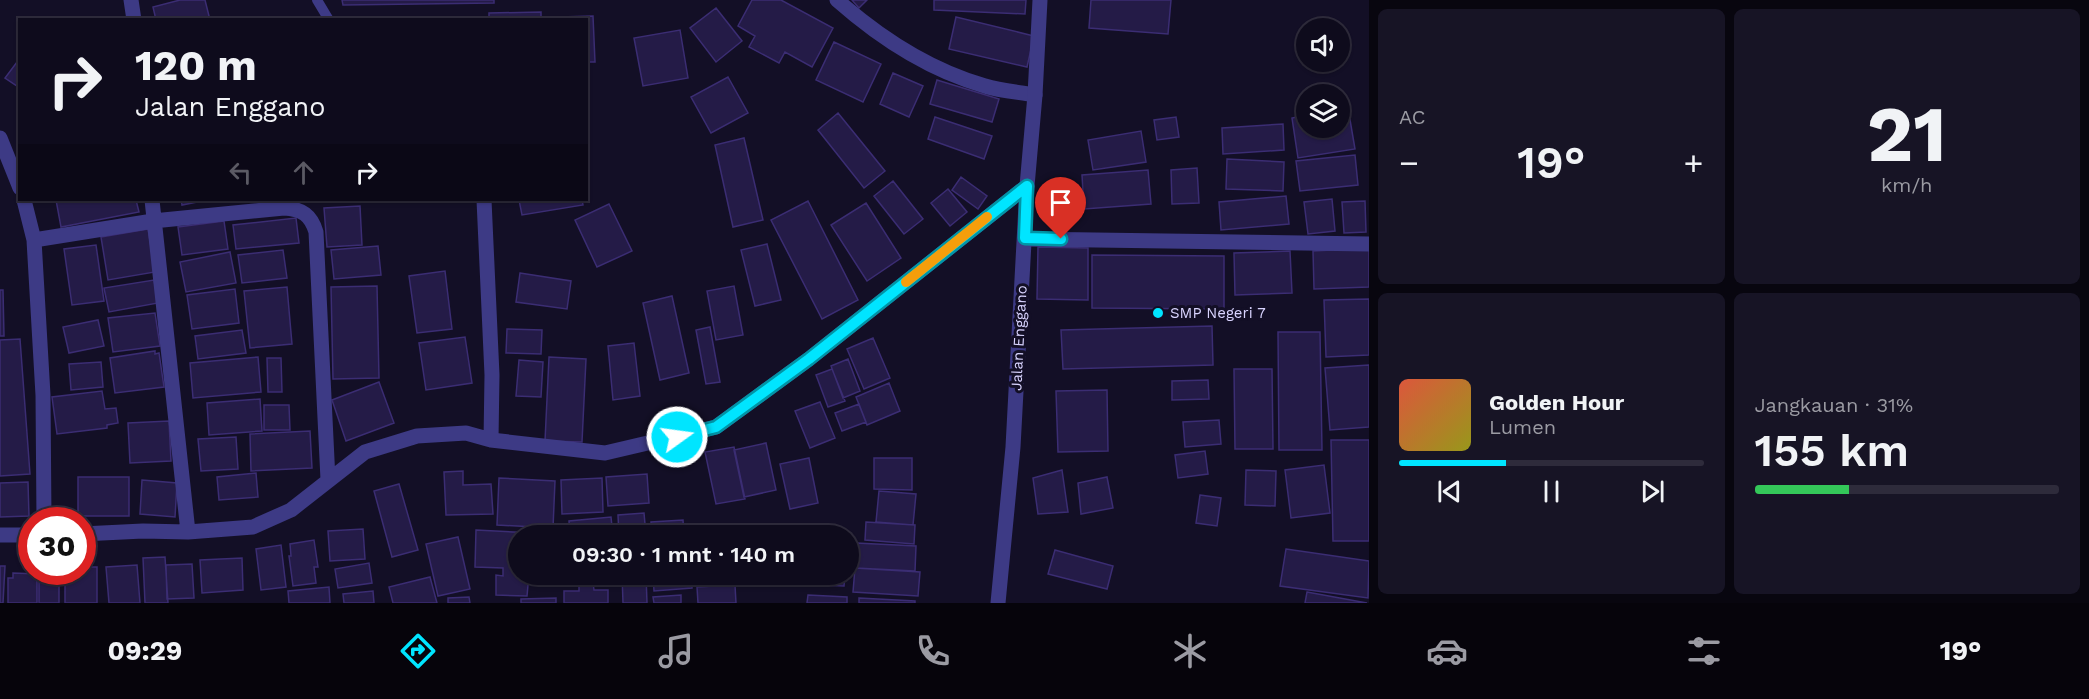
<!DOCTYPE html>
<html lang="id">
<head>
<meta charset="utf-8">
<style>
	:root { --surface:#0e0b1c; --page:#171425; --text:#f1f3f6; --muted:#9b9ba3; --line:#2e2b3b; --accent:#00e5ff }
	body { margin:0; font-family:"Work Sans",sans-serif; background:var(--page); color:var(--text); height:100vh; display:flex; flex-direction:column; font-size:22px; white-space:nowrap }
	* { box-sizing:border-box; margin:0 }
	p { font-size:20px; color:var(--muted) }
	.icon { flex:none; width:33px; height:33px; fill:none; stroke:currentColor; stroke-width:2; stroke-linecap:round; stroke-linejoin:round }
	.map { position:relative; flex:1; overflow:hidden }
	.details { display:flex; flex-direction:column; gap:9px; padding:9px; background:#08060f; width:720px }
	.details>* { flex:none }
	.banner { position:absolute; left:18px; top:18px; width:570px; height:183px; border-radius:0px; box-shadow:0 2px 4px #0004,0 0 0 2px var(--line); background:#0e0b1c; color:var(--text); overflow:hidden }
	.controls { position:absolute; left:1296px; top:18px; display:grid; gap:12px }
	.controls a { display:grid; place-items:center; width:54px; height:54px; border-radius:50%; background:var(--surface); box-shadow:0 2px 4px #0004,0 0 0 2px var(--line); font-size:30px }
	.speed { position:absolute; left:18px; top:507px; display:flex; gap:12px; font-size:30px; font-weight:700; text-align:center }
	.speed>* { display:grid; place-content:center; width:78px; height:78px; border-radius:50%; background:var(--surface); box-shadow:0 2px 4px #0004,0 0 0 2px var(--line); line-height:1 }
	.speed .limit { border:9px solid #d22; background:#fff; color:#111 }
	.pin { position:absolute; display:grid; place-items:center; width:51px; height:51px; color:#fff; margin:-62px -26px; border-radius:50% 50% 50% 0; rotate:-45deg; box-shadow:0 0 6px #0007 }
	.pin .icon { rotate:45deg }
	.me { position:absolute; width:66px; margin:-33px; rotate:76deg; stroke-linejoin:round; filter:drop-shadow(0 0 4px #0008) }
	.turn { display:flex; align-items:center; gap:21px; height:126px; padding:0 18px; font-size:27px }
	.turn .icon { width:78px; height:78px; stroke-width:2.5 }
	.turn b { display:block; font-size:42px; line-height:51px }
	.lanes { display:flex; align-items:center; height:57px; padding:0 18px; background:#0003; justify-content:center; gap:30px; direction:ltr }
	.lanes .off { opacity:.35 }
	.big { font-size:45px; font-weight:600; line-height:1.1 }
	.details .card { flex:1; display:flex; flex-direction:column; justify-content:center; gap:9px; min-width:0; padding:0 21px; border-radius:9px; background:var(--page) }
	.details .dial { align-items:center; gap:0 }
	.dial b { font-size:78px; line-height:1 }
	.song { display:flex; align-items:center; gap:18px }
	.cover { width:72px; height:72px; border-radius:9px; background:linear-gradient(135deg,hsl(10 70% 55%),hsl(60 70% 35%)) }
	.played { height:6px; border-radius:3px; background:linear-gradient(90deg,var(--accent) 35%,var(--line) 35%) }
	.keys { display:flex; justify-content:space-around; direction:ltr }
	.heat { display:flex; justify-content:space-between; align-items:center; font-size:33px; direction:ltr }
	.charge { height:9px; border-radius:4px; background:linear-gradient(90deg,#34c759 31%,var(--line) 0) }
	.details .tiles { flex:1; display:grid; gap:9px; grid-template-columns:repeat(2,1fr) }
	.trip { position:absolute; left:508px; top:525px; width:351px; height:60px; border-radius:30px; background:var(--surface); box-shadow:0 2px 4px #0004,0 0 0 2px var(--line); font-weight:600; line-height:60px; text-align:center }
	.dock { display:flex; height:96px; justify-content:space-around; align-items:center; background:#06040b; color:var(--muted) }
	.dock .icon { width:42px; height:42px }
	.dock .active { color:var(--accent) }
	.dock b { font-size:27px; color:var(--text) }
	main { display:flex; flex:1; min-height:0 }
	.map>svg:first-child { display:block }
	.building { fill:#241b47; stroke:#3b2d73; stroke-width:1.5 }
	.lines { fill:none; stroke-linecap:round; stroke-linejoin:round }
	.service { stroke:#3d3a85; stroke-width:10 }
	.minor { stroke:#3d3a85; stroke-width:15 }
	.tertiary { stroke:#3d3a85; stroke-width:15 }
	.route-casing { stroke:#0095a6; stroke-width:15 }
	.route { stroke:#00e5ff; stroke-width:10 }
	.slow { stroke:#f59e0b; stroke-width:10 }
	.poi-dot { fill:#00e5ff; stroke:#130f26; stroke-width:2 }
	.labels { text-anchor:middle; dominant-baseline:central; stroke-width:6; stroke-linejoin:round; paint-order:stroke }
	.poi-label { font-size:15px; fill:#d9d4ff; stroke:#130f26; text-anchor:start }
	.street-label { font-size:15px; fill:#d9d4ff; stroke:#130f26 }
</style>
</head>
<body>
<main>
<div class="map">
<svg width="1369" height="603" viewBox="0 0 1369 603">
	<rect width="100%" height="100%" fill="#130f26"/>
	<path class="building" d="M180,0h25l5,20h-54l-3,-13z
		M342,0h152v3l-151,2z
		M752,0h29l52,28 -21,39 -27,-15 -6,11 -30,-16 6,-11 -17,-10z
		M852,0h15l-8,8z
		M934,0h92l-1,14 -91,-4z
		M1091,0h80l-3,34 -79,-6z
		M716,8l26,33 -26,21 -26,-34z
		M541,12v8h-52v-7z
		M593,16l2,46h-9v-42h-26v-3z
		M956,17l78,19 -7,31 -78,-18z
		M680,30l8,48 -45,8 -9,-48z
		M834,42l47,22 -18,38 -47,-22z
		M20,58v30l-15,-10z
		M893,73l30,13 -14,31 -29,-13z
		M728,77l20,36 -37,20 -20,-36z
		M937,80l62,19 -7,23 -62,-18z
		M1348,108l7,41 -57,9 -6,-40 14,-3v13h34v-18z
		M838,113l47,58 -21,17 -46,-58z
		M935,117l57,19 -8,23 -56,-20z
		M1176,117l3,20 -22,3 -3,-20z
		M1283,124l1,26 -61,4 -1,-26z
		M1141,131l5,31 -53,8 -5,-30z
		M744,138l19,82 -30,7 -18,-82z
		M1355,155l3,30 -58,6 -4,-30z
		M1227,159l57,3 -1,29 -57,-2z
		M1197,168l2,35 -27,1 -1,-34z
		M1148,170l3,34 -67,5 -2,-34z
		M961,177l26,19 -9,13 -26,-19z
		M893,181l30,38 -19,15 -30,-38z
		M948,189l19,23 -17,14 -19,-23z
		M1286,196l3,28 -68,6 -2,-28z
		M1332,199l3,32 -27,3 -4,-32z
		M56,200h80l3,12 -78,15z
		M181,200h26l-25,5z
		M519,200h63l1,5 -61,10z
		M808,201l50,99 -36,19 -51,-99z
		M1365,201l1,31 -22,1 -2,-31z
		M866,203l35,55 -34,23 -36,-56z
		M609,204l23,47 -35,16 -22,-47z
		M360,206l2,39 -35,2 -3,-39z
		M296,218l3,25 -63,6 -3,-24z
		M224,221l4,28 -46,6 -4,-28z
		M148,229l7,43 -47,8 -7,-43z
		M767,244l14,56 -26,6 -14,-56z
		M96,245l8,56 -32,4 -8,-56z
		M378,246l3,29 -47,4 -3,-29z
		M1038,247l50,1v52l-51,-1z
		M1369,248v39l-55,2 -1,-38z
		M283,250l4,28 -45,5 -4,-28z
		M1290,251l2,42 -57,2 -1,-42z
		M230,252l6,31 -50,9 -6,-30z
		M1092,255l132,1v53l-132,-1z
		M445,271l7,58 -35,4 -8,-57z
		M520,273l51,8 -4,28 -51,-7z
		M154,280l4,23 -49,9 -5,-24z
		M377,286l2,92 -46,1 -2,-92z
		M734,286l9,49 -27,5 -9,-49z
		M287,287l5,57 -42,4 -6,-57z
		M235,289l4,34 -47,6 -5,-34z
		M0,290h3l1,46h-4z
		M672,296l17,77 -29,7 -17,-77z
		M1369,299v56l-43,2 -2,-57z
		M155,313l5,33 -47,6 -5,-34z
		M98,320l6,26 -35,7 -6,-26z
		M1212,326l1,39 -150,4 -2,-39z
		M710,327l10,55 -14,2 -10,-54z
		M507,329l35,1 -1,24 -35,-1z
		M242,330l4,23 -48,6 -3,-23z
		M1278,332h42l2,118h-43z
		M465,337l7,46 -46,7 -7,-47z
		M873,338l17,40 -26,11 -17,-40z
		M20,339l10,135 -30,2v-136z
		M634,343l6,53 -27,4 -5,-54z
		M155,351v3l4,-1 5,34 -49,6 -5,-35z
		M258,357l3,35 -68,6 -3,-35z
		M549,357l37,2 -4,83 -37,-1z
		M267,358h14l1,34h-14z
		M848,359l12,32 -17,7 -12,-32z
		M519,360l24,2 -2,35 -25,-1z
		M101,362l2,25 -32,3 -2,-26z
		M1369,365v62l-39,3 -5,-62z
		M832,369l13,32 -17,6 -12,-32z
		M1234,369h38l1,80h-38z
		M1208,380l1,19 -37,1v-19z
		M379,382l15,41 -48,18 -14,-41z
		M889,383l11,28 -33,14 -11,-28z
		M1107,390l1,61 -50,1 -2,-61z
		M102,391l3,18 11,-1 2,15 -11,2v3l-50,6 -5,-37z
		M260,399l2,32 -53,4 -2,-32z
		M820,402l15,36 -25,10 -15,-37z
		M859,404l7,18 -24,9 -7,-18z
		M264,405h25l1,25h-26z
		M1219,420l2,24 -36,3 -2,-25z
		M169,421l2,40 -41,2 -2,-40z
		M310,431l2,37 -61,3 -1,-37z
		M236,437l2,32 -37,2 -3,-32z
		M1331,440h38v101h-36z
		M766,443l10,47 -32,7 -10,-47z
		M734,447l11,52 -29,5 -11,-52z
		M1205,451l3,23 -30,4 -3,-23z
		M809,458l9,45 -28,6 -10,-45z
		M874,458h38v32l-38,-1z
		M1324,465l6,48 -39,5 -6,-48z
		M1062,470l6,42 -30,2 -5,-36z
		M1246,470l30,1 -1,35 -30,-1z
		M463,471v14l28,-1 2,30 -47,1 -2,-43z
		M256,473l2,24 -39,3 -2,-23z
		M647,474l2,29 -41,3 -2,-29z
		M78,477h51v39h-51z
		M1107,477l6,31 -32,6 -3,-31z
		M499,478l56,3 -2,47 -56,-3z
		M602,478l1,34 -41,2 -1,-34z
		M142,480l35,3 -2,34 -35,-3z
		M28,482l1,34 -29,1v-34z
		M399,484l19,66 -26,7 -18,-66z
		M879,491l37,3 -3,31 -37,-3z
		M1200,495l21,3 -4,28 -21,-3z
		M644,513l2,22 -27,1 -1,-21z
		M611,517l2,19h-43l-1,-15z
		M683,520l1,16h-32l-1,-14z
		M866,522l49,3 -1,19 -49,-4z
		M363,529l2,30 -35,2 -2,-30z
		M476,530l59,3v3h-16v38h10l-2,22 -31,-1v-20l7,1v-8l-28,-1z
		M739,531l1,5h-42v-2z
		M458,537l12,52 -32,7 -12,-52z
		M314,540l4,27h-4l2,16 -23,3 -4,-30h2l-1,-12z
		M856,543l60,3 -1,25 -60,-3z
		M281,545l5,42 -25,3 -5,-41z
		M1286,549l83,12 -1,37 -88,-12z
		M1055,550l58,16 -6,23 -59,-15z
		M165,557l3,46h-23l-2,-45z
		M242,558l1,32 -41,3 -2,-33z
		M369,563l3,20 -34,5 -3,-19z
		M192,564l2,34 -27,1 -1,-34z
		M137,565l3,38h-31l-3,-36z
		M0,566h5l-2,37h-3z
		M82,567h15v36h-32v-31h17z
		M855,568l65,4 -2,24 -65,-4z
		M39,572h20v31h-20z
		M13,573l24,1v29h-29v-25h5z
		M622,574h24l1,29h-24z
		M653,574h39v14l-38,3z
		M700,574h42v2l-41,3z
		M819,574h26l-1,12 -25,-1z
		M430,577l7,26h-44l-4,-16z
		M579,583h14l1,7h14v13h-44v-12h15z
		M735,585l1,18h-38l-1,-16z
		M329,587l1,16h-41l-1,-12z
		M373,591l1,12h-30l-1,-9z
		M1307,592l60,11h-62z
		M681,595v8h-27l-1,-6z
		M808,595l39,2v6h-40z
		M469,597l1,6h-22v-5z
		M556,598v5h-35v-4z
		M859,598l56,3v2h-56z"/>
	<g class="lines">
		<path class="service" d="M317,0l12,20"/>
		<path class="minor" d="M131,0l3,20
			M837,0c43,38 92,70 148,86 16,5 34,6 50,9
			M0,138l20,50
			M24,200l10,40 9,155 1,125
			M152,200l36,332
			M484,200l8,175 -1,65
			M1025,239l344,5
			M34,240l119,-19 131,-13c18,1 27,7 32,24l12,248
			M82,534l61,-3 45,1 65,-5 38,-17 74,-58 52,-16 49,-3 25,7 114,13 111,-26 93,-68 218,-173
			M0,535h32"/>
		<path class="tertiary" d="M998,603l15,-156 14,-261 8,-91 5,-95"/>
	</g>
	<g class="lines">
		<defs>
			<path id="route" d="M677,437l39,-10 93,-68 218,-173 -2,52 36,1"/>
		</defs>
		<use href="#route" class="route-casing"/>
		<use href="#route" class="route"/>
		<path class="slow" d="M906,282l81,-65"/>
	</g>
	<circle class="poi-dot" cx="1158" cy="313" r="6"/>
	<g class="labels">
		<g class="poi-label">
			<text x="1170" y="313">SMP Negeri 7</text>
		</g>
		<g class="street-label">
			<text transform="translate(1019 338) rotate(-87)">Jalan Enggano</text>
		</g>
	</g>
</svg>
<div class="controls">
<a><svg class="icon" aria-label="sound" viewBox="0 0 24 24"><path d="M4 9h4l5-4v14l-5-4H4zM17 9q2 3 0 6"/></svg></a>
<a><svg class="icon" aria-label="layers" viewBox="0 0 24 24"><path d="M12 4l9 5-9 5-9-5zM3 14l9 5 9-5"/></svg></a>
</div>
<div class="speed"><div class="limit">30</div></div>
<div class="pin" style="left:1061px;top:239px;background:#d93025"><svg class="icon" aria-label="arrive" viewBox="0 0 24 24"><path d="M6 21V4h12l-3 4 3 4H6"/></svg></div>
<svg class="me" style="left:677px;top:437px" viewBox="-20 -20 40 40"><circle r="17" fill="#00e5ff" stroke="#fff" stroke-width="3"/><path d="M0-11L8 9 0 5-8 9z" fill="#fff"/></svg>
<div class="trip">09:30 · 1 mnt · 140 m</div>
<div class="banner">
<div class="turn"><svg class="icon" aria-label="right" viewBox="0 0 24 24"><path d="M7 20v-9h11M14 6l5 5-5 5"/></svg><div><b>120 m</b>Jalan Enggano</div></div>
<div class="lanes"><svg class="icon off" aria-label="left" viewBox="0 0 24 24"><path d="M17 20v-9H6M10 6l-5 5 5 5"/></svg><svg class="icon off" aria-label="ahead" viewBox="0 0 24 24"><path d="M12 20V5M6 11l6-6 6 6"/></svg><svg class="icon" aria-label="right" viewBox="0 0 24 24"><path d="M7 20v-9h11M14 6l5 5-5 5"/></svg></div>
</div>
</div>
<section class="details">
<div class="tiles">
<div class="card"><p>AC</p>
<div class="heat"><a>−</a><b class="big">19°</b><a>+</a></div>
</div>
<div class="card dial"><b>21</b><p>km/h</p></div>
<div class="card">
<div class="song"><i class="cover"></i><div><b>Golden Hour</b><p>Lumen</p></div></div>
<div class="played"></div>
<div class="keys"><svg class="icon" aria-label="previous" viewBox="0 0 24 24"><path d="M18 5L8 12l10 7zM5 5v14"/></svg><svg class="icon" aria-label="pause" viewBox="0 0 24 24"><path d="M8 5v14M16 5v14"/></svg><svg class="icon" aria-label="next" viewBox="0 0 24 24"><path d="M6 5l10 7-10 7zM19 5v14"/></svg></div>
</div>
<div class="card"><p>Jangkauan · 31%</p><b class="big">155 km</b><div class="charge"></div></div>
</div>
</section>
</main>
<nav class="dock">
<b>09:29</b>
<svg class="icon active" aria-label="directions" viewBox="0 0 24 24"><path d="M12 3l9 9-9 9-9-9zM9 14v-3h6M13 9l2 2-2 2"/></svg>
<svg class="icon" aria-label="music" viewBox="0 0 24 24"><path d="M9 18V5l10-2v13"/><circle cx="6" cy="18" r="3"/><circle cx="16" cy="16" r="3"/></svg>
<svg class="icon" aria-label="phone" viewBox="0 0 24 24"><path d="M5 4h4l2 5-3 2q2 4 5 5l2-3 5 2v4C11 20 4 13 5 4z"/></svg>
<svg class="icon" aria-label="climate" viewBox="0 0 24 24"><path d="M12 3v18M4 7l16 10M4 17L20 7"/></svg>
<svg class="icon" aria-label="car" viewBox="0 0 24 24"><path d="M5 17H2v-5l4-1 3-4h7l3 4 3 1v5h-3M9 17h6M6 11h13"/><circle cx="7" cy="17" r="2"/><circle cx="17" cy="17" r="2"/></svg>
<svg class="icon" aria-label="filters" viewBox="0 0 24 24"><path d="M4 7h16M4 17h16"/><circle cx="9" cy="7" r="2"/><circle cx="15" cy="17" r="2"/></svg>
<b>19°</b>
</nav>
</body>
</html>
